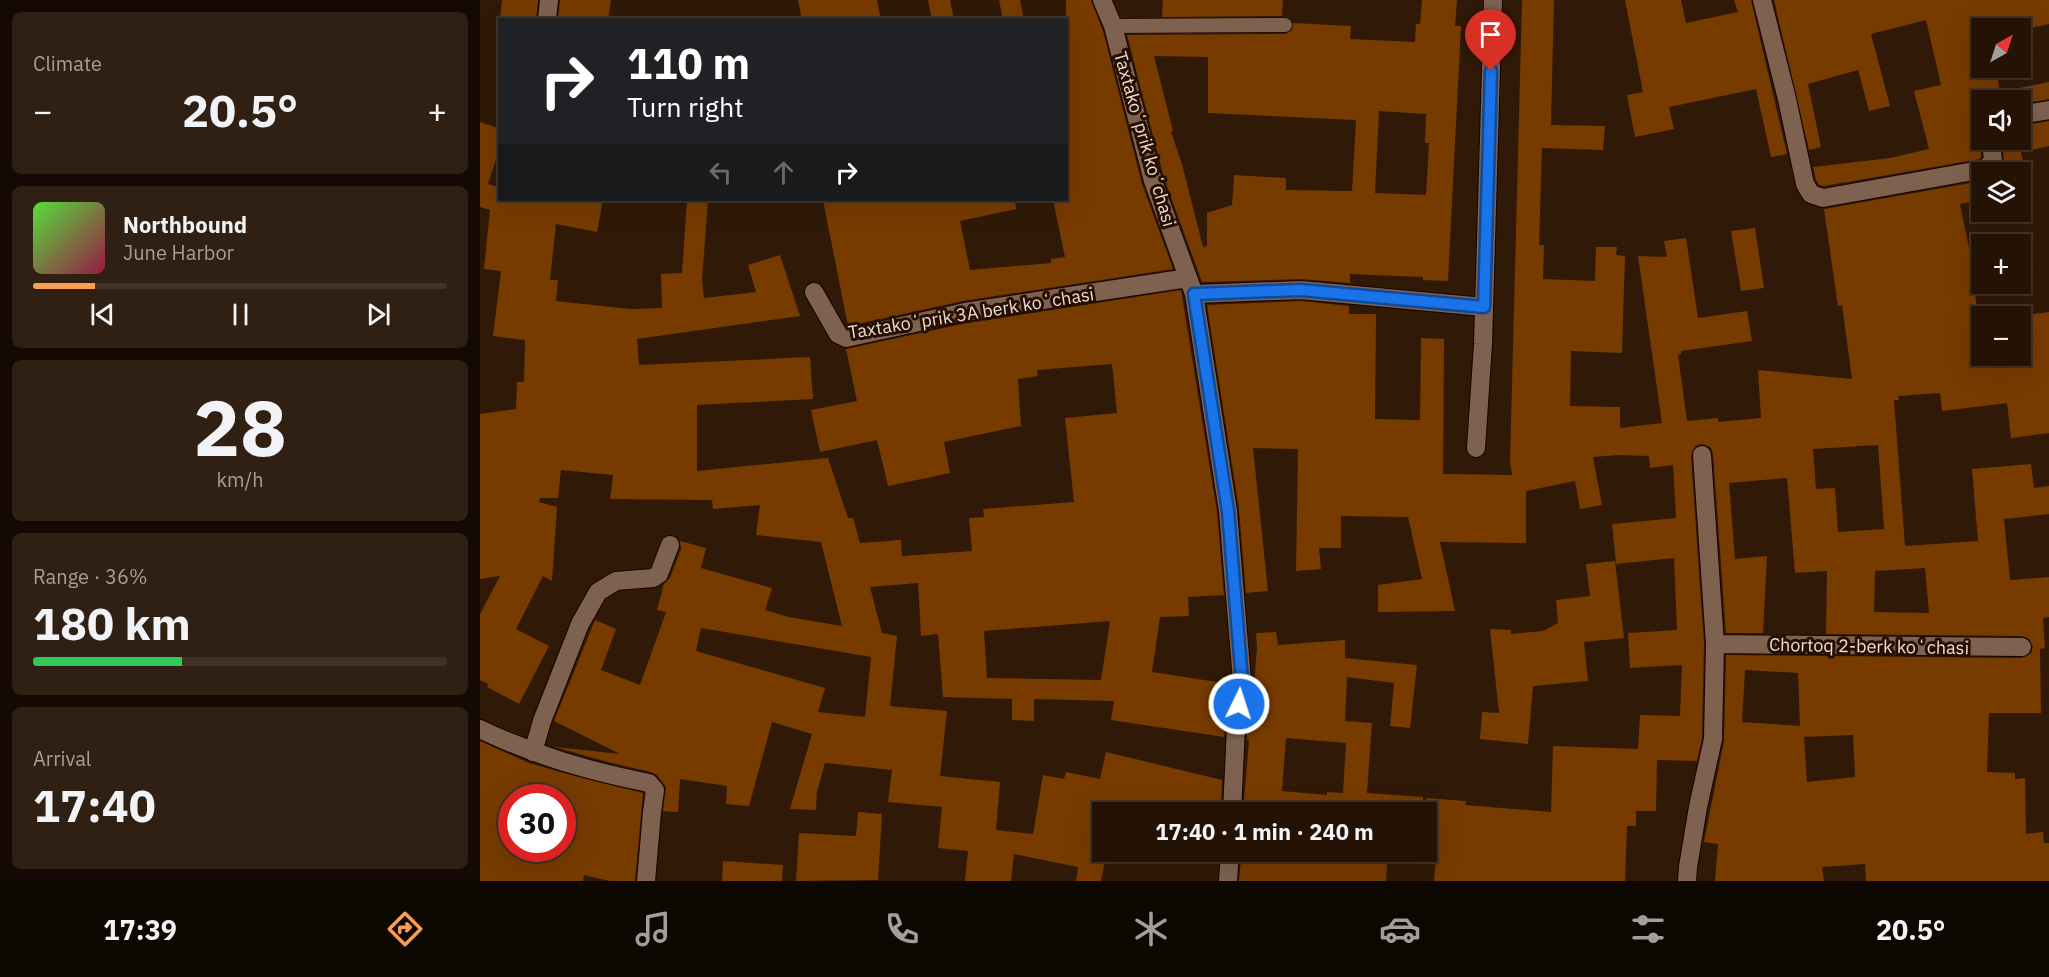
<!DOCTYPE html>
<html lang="en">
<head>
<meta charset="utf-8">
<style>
	:root { --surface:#241305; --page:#302013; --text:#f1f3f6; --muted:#a39e9a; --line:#413227; --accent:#fc9d54 }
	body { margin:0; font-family:"IBM Plex Sans",sans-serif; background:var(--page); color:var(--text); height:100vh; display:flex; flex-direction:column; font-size:22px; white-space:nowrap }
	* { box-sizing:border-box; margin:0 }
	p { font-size:20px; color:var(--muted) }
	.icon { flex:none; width:33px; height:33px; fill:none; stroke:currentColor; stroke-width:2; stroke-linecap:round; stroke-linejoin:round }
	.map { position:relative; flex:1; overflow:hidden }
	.panel { display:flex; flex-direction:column; gap:12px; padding:12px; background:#140a03; width:480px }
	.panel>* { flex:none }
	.guide { position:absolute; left:18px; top:18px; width:570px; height:183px; border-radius:0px; box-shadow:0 6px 24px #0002,0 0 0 2px var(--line); background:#202124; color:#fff; overflow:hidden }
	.needle { width:39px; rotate:39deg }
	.fabs { position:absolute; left:1491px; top:18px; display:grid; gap:12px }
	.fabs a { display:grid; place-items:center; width:60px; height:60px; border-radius:0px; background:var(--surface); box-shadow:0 6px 24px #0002,0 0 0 2px var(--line); font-size:30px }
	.speed { position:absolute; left:18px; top:784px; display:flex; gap:12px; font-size:30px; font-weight:700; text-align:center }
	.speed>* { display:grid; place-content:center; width:78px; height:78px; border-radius:50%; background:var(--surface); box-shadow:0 6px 24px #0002,0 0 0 2px var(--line); line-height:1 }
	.speed .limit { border:9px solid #d22; background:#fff; color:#111 }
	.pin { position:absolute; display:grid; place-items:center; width:51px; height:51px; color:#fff; margin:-62px -26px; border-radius:50% 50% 50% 0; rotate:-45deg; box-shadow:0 0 6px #0007 }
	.pin .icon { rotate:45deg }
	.me { position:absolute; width:66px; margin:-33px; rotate:4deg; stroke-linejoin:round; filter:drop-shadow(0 0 4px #0008) }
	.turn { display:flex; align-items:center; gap:21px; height:126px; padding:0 30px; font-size:27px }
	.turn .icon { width:78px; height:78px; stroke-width:2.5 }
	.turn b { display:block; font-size:42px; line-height:51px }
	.lanes { display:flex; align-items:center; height:57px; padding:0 30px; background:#0003; justify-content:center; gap:30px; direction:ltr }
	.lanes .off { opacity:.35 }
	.big { font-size:45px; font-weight:700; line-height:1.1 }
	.panel .card { flex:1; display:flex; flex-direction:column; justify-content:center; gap:9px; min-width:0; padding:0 21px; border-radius:9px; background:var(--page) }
	.panel .dial { align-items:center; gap:0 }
	.dial b { font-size:78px; line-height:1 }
	.song { display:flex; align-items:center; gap:18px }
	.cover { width:72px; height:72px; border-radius:9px; background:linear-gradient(135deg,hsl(110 70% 55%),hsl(340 70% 35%)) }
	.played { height:6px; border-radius:3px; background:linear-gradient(90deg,var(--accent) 15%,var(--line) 15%) }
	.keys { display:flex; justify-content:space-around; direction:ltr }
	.heat { display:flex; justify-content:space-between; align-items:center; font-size:33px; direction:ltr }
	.charge { height:9px; border-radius:4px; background:linear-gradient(90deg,#34c759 36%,var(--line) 0) }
	.trip { position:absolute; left:612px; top:802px; width:345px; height:60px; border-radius:0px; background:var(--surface); box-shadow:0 6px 24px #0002,0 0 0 2px var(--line); font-weight:700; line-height:60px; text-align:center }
	.dock { display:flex; height:96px; justify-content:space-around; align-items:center; background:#0e0802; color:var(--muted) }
	.dock .icon { width:42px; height:42px }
	.dock .selected { color:var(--accent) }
	.dock b { font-size:27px; color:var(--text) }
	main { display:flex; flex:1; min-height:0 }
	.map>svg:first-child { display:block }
	.building { fill:#773b00; fill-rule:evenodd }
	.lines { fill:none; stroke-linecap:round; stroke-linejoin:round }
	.lane-casing { stroke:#170400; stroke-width:15 }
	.street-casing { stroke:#170400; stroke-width:20 }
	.lane { stroke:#7e624f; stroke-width:14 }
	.street { stroke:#7e624f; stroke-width:18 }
	.route-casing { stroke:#114b97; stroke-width:15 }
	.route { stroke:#1a73e8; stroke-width:10 }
	.labels { text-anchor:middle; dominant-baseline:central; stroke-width:6; stroke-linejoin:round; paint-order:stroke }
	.street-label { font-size:18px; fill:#ecdcd1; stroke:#260f01 }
</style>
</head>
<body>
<main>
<section class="panel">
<div class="card"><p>Climate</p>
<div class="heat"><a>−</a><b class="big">20.5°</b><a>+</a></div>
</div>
<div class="card">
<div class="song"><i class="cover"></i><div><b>Northbound</b><p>June Harbor</p></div></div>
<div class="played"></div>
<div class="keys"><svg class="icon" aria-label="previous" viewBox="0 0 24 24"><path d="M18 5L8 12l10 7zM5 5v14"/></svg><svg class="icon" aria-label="pause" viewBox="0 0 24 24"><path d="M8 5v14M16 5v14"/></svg><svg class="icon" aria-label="next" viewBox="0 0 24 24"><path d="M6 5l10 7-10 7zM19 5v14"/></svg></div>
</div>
<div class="card dial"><b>28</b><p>km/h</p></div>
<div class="card"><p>Range · 36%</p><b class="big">180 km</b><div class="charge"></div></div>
<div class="card"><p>Arrival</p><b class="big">17:40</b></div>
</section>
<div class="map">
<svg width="1569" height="881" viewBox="0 0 1569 881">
	<rect width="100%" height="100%" fill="#301907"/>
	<path class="building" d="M22,0h36l-2,20h-36z
		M80,0h51l-3,20h-50z
		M318,0h79l4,20h-79z
		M448,0h22l4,20h-22z
		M519,0h21l4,20h-21z
		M586,0h25l12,31 39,153 31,85 -210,32 -115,25 -25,-126h192l1,9 -56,12 10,49 81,-7v-4l14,-2 -12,-57h13z
		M683,0h120l-1,16 -120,1z
		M942,0h35l-2,26h6l-13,255 -25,-1v-3l-73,-3v9l-49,-4 -99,3 -38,-104 -37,-143 158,-1 7,-4 1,-7 58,3 -1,13 65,3 1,-18h4zM674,56l54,1v56l148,7 -4,71 -66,-1v-12l-52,-3 -2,30 -25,8v33l-4,1 -21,-83 -11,-32 2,-1zM899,111l47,3 -1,29h4l-3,52 -51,-2z
		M1042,0h32l-3,125 54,1 -2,24 -61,-2 -3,97h5l-1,34 52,2 1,-34h21l-1,8 9,1 -3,97 -51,-2 -1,55 50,1v21l42,-5 -24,-167 29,1 -3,-16 22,-3 12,80 49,-7 5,30 -71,10v3l-3,1 9,66 31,-3v4l43,-4 -3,-48 94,9 -10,-74 -4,1 -14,-97 158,-28v19l-22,4 12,59 10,96 38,-3v-40l29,-4v121l-38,5 -4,-35 -65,8 -2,-18 -42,3 1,4h-5l11,146 73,-5 -6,-72 59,-5 3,24 15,-2v28l-45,5 6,61 39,-3v40l-6,1 2,30 -5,1 1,64h-52l-2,59 28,1v6l10,-1 1,56 17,-2 1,11h5v38h-183l-1,-17 -43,3 2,14h-109l3,-37 -14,-2 20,-101 2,-86 296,3 9,-5 2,-6 -5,-9 -6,-2 -196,-2 1,-63 -32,2 -8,-95 -58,5 6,76 32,-3 -4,77h-37l-13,-179 -2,-6 -5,-3 -5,-1 -6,2 -4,10 13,188 -2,94 -5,23 -40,-1 -1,51h-20v15h-9l-2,55h-191l5,-57 -13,-1v-25l40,3 -1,4 86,7 2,-66 85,3 2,-34 40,1 2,-51 -52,3 -2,-35 49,-3 -3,-72 -58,6 -4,-40 64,-6 -3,-53 -23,3 -1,-12 -30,-1 -26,2 9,48 -22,4 -5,-28 -49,10v52l-86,-1 15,69 -77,1v-27l44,-6 -14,-62 -67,-1v32h-22l2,21 -25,2 2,-122 -45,-1 15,143 -22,2 -7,-84 -32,-204 94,-4 48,5v8h27l-1,105 45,1 1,-82 23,1 -1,135 69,1 -2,-13zM1398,445l6,84 -46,3 -3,-44 -19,1 -3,-40zM1445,568l4,45 -55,-1 1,-41zM1265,670l53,3 2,53 -58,-4zM1373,735l2,42 -48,5 -3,-45z
		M1145,0h56l5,23 52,-11 -4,-12h17l36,154 -16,3 -15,-68 -87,18 5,22 -39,8 -8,-42 16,-3z
		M1294,0h275v24l-24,5 -1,-7 -29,6h-13v40h13l7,32h-20l-2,41 1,16 -1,2 -156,27 -5,-1 -3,-5 -3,-13 77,-9 39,-9 -15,-58 27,-6 -15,-65 -55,14 19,72 -21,5 -11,-41 -50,14 13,63 -12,3z
		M1569,82v17l-29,5v-16z
		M1569,121v25l-28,6 4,20h-28l7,-8 -2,-24h17l1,8v-22z
		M0,122l20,7v18l-12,37 12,4v12h103l-6,32 -41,-8 -6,56h8l-2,21 74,8 32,-1 -1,-34 21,-1 5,-73h21l-6,80 2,18 52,-6 -8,-27 32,-10 20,61 -163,23 2,26 171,-8 3,42 -116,6v66l131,-13 20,60h5l7,25 41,-3 1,16 70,-5 -3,-33 15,-1 -1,-8 91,-7 -9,-84 52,-5 -5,-49 -75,6 1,6 -20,3 3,47 -77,16 6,31 -62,13 -11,-46 -57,12 -9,-42 46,-9 -11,-52 121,-26 214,-33 36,222 7,83 -36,2 1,19 -29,1 -8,55 78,12 -6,53 -113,-17 3,-19 -80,-2v22l-22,-1v-21l-69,-2 -5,-63 -17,2 -3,-53 -48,4 12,46 15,3 -7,70 57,5 -7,65 60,6 -4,48 37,4 10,-59 21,4 2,-7 34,7 6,-27 116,28 -1,33h-119v39h5l-6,29h-25l2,-14 -64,-13 -3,27h-46l3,-30 -30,-3 4,-41 -54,-5 4,-32 -67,-7 -8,29 -1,18 -26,-1 22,-75 -40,-12 -23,84 -23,-2 1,-18 -47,-7 -2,33 -15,-1 3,-24 -9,-12 -6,-3 -43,-10 -53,-15 65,7 -66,-33 41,-101 21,9 -15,41 39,15 26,-73 -9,-2 7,-26 6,-6 11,-29 -1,-8 26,7 -5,20 71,20 -7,22 24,7 53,9 -21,-84 -65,-7 4,-30 -47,4 -1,-9 -102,-1 3,-24 -52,-5 -3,28h-18l-1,4 18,5 -5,74 -9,-5 -27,53 33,17 -30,58 -32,-17 1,-3 -8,-4v-66l20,-38 -20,3v-165l36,-5 1,-27h7l1,-42 -32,-4 8,-65 -17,-2 6,-59 -10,-3zM630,621l-9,59 -114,-2 -3,-47zM221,628l170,29 -6,60 -47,-5 7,-24 -129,-37z
		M1275,228l9,60 -23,3 -10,-60z
		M1135,561l9,77 -40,4 4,39 -55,5 -5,58 -48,-5 2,-27 17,1 -9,-84 21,1v4l32,-3 15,-8 -2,-23 34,-4 -4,-32z
		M796,632l2,13 67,-5v18l72,7 -7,63 -20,-2 4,-43 -47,-6 -2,44 27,2 -5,70 56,4v16h-126l-53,-4 -1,4 6,-72 -2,-1v-13l7,-39 3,-41 -1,-14zM806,738l60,5 -3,50 -16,-1v3l-45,-4z
		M0,741l49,22 31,9 83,21 -8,88h-25l-26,-6 -1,6h-103zM32,798h50v51h-50z
		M378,812l24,2 -4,66 -82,1 3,-48 57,3z
		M797,852h111l-2,29h-147l2,-22 35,3z
		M243,861l60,4 -1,16h-60z"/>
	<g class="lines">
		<defs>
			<path id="lane" d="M633,26l172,-1"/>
			<path id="street" d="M622,0l11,26 40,155 41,113 34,217 14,170 -6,45 -4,87
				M1282,0l25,99 18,85 6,10 12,4 162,-29 8,-8 -2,-21
				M67,20l2,-20
				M1540,115l29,-5
				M334,292l24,42 8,4 119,-26 223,-34
				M714,294l107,-4 183,17
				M996,448l7,-104 10,-344
				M1235,644l307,3
				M0,729c56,27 109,42 169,54l6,7 -3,22 -6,69
				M53,752l9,-31 38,-97 18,-32 18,-11 37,-3 6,-4 11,-29
				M748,881l2,-29
				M1207,881l1,-14 10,-60 15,-68 2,-95 -13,-189"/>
		</defs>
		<use href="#lane" class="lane-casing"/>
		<use href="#street" class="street-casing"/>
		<use href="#lane" class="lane"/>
		<use href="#street" class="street"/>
	</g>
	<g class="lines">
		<defs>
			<path id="route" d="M759,704l3,-23 -14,-170 -34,-217 107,-4 183,17 7,-236"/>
		</defs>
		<use href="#route" class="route-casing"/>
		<use href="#route" class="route"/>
	</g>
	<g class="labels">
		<g class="street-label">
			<text transform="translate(665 139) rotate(74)">Taxtakoʻprik koʻchasi</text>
			<text transform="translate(491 313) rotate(-9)">Taxtakoʻprik 3A berk koʻchasi</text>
			<text transform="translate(1389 646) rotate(1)">Chortoq 2-berk koʻchasi</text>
		</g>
	</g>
</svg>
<div class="fabs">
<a><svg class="needle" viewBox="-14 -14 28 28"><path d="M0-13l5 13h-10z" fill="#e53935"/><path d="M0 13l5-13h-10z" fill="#a39e9a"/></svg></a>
<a><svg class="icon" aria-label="sound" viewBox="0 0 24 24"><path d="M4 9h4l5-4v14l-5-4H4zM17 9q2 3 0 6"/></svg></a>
<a><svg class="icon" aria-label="layers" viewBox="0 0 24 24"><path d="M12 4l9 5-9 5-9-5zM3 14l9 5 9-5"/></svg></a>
<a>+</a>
<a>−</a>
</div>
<div class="speed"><div class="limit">30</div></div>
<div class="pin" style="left:1011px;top:71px;background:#d93025"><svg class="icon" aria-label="arrive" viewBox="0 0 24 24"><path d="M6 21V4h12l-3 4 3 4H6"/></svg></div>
<svg class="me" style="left:759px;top:704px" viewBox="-20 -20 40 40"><circle r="17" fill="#1a73e8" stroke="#fff" stroke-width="3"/><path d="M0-11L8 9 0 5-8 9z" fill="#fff"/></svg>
<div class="trip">17:40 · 1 min · 240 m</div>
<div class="guide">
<div class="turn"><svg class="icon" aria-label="right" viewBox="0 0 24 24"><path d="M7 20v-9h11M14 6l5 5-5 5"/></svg><div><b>110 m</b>Turn right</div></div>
<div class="lanes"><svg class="icon off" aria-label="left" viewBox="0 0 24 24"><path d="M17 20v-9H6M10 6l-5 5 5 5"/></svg><svg class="icon off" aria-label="ahead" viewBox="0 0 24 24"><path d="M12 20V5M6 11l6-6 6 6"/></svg><svg class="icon" aria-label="right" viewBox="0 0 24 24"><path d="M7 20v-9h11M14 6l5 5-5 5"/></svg></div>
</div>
</div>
</main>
<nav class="dock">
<b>17:39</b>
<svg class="icon selected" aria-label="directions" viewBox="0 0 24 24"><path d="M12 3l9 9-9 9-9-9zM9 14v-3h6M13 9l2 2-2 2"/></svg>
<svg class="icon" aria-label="music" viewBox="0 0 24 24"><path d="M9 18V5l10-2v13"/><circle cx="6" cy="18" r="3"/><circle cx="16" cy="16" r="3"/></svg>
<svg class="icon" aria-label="phone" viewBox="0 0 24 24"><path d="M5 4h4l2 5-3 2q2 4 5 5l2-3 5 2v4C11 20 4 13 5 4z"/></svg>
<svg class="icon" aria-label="climate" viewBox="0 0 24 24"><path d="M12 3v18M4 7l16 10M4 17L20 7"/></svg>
<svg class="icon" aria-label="car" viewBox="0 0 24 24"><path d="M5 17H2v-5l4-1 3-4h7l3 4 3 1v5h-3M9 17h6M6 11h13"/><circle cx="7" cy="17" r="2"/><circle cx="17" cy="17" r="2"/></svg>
<svg class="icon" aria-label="filters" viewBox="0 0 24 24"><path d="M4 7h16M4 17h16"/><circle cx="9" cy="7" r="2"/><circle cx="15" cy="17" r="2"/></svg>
<b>20.5°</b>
</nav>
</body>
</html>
